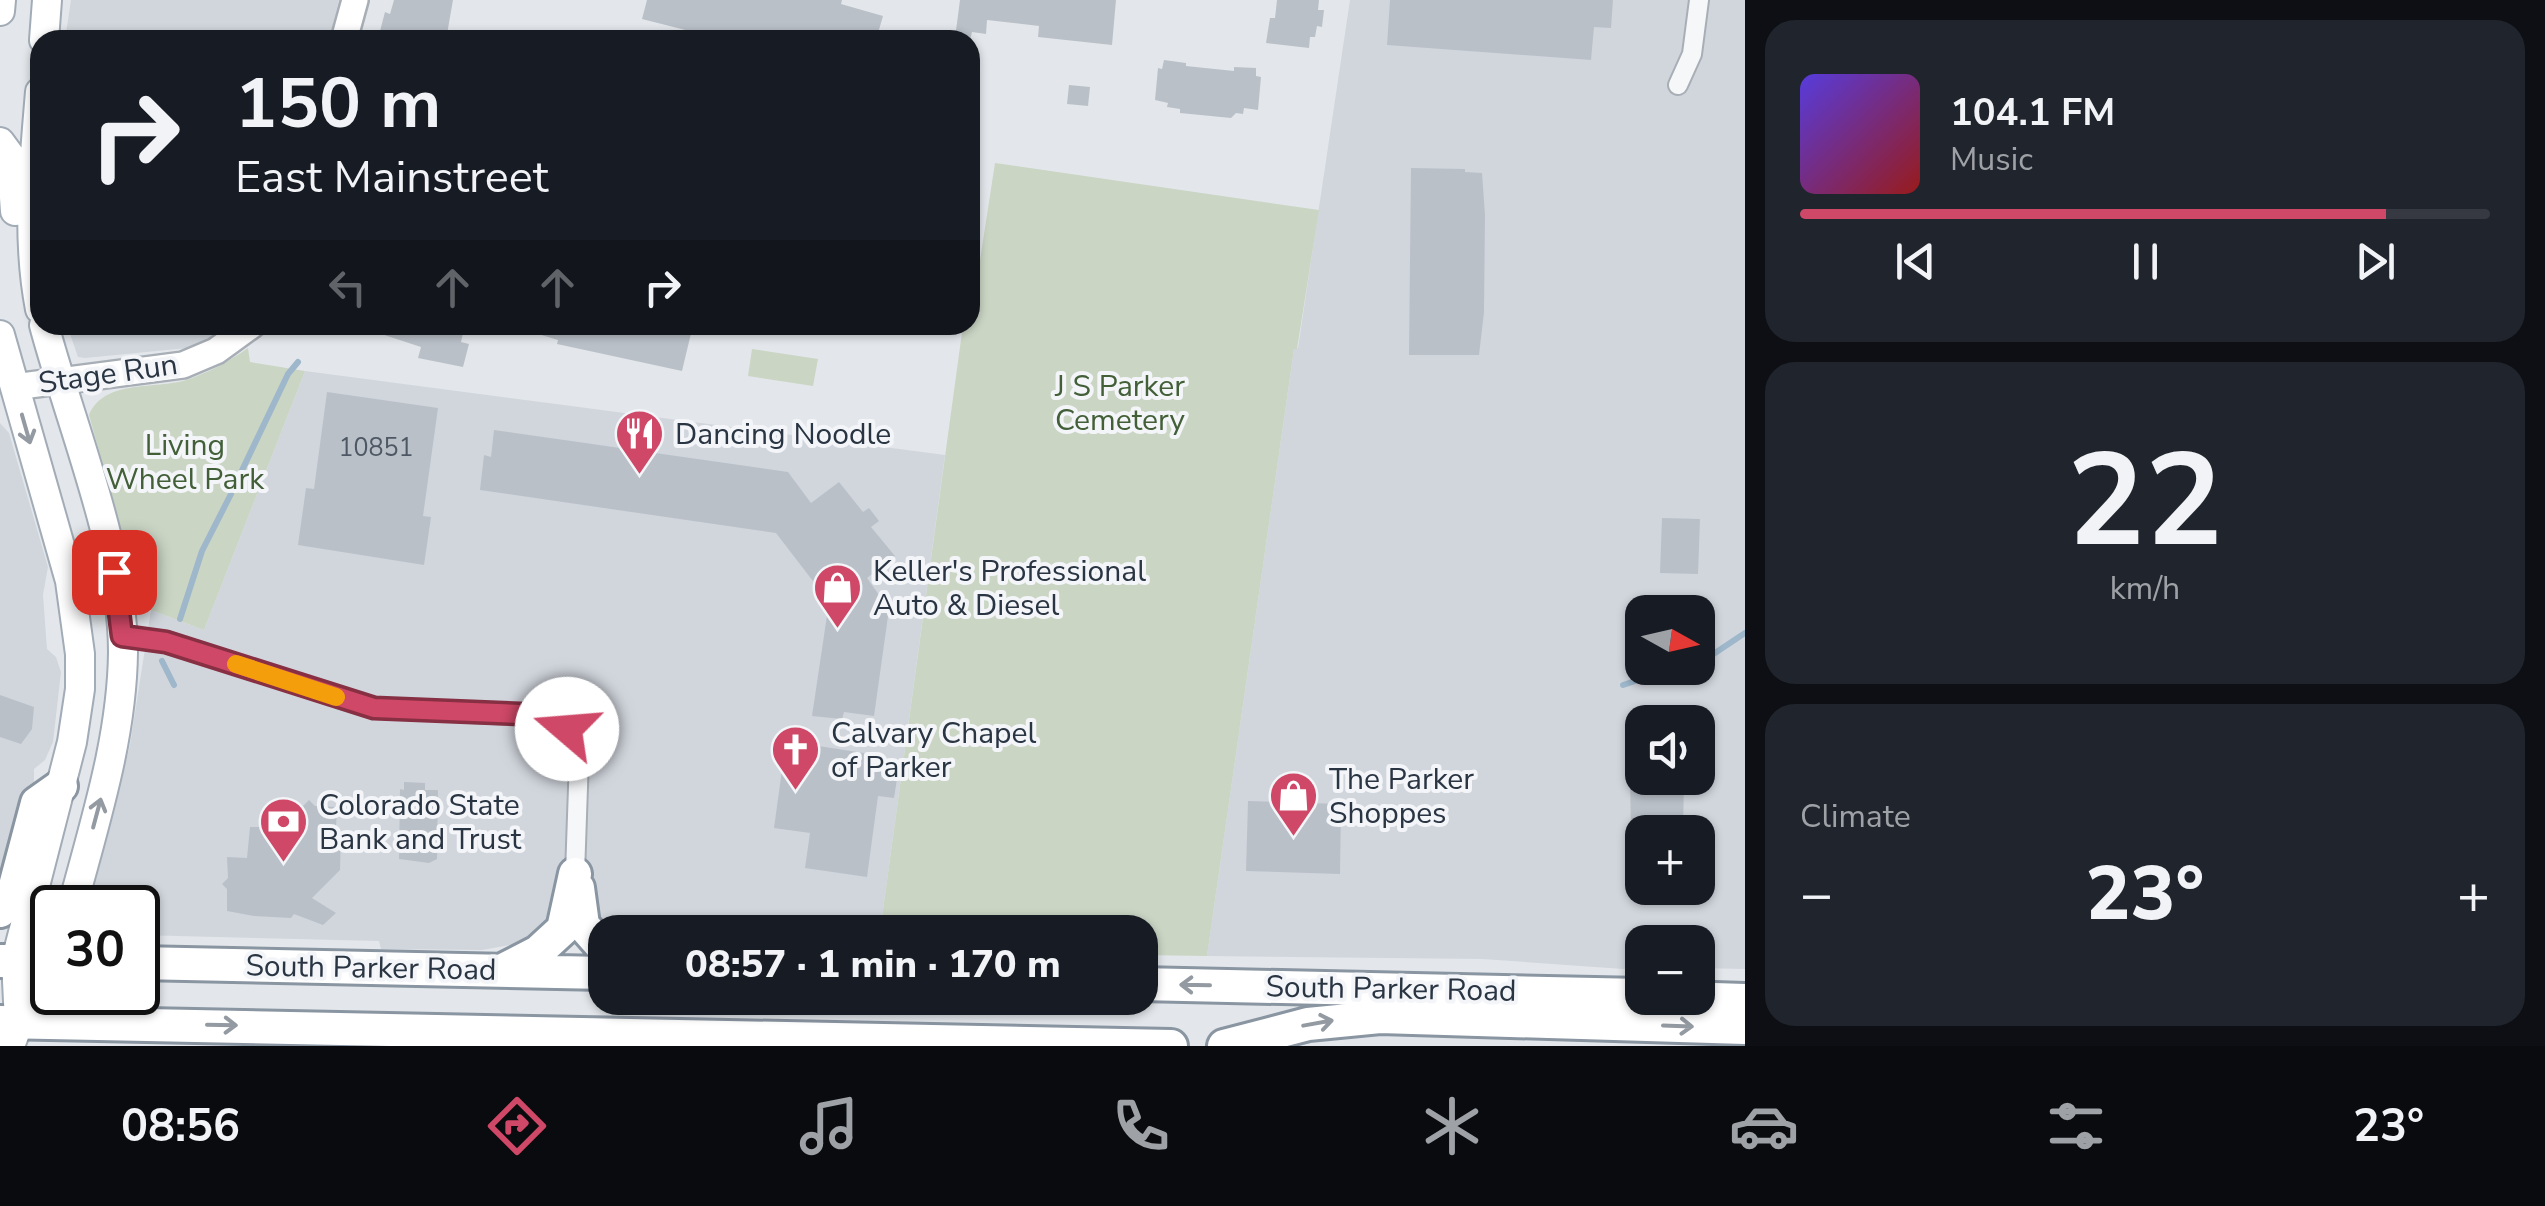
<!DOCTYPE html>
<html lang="en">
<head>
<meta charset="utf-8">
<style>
	:root { --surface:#171b24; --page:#20242c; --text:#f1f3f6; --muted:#9ea1a6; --line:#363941; --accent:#cf4867 }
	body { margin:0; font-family:"Nunito Sans",sans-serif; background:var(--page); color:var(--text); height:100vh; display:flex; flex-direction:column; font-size:38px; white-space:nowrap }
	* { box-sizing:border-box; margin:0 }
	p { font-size:32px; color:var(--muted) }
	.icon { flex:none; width:55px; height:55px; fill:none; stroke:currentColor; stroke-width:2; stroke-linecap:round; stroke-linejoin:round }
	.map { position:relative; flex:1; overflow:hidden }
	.drawer { display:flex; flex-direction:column; gap:20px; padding:20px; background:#0d0f14; width:800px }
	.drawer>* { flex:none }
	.guide { position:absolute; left:30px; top:30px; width:950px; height:305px; border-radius:30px; box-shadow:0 2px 8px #0004; background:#171b24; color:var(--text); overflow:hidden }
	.needle { width:65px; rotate:98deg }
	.fabs { position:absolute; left:1625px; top:595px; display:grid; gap:20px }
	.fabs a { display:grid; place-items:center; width:90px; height:90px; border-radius:20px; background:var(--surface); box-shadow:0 2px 8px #0004; font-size:50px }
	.speed { position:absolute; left:30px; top:885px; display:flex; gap:20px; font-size:50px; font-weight:700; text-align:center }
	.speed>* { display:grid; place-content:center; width:130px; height:130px; border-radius:50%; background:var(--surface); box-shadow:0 2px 8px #0004; line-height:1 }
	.speed .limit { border:5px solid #111; border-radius:15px; background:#fff; color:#111 }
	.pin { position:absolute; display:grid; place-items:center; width:85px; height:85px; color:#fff; margin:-42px; border-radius:20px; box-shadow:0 5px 15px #0006 }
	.me { position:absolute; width:110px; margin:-55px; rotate:288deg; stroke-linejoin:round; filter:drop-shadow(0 0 8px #0008) }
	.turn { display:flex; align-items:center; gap:35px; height:210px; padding:0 40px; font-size:45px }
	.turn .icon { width:130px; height:130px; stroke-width:2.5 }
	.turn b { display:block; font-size:70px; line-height:85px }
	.lanes { display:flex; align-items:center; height:95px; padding:0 40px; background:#0003; justify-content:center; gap:50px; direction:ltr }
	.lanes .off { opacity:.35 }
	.big { font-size:75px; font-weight:800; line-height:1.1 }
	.drawer .widget { flex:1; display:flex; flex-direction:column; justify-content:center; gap:15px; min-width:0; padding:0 35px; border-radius:30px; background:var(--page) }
	.drawer .dial { align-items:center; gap:0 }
	.dial b { font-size:130px; line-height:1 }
	.song { display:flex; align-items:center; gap:30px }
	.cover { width:120px; height:120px; border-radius:15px; background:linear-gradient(135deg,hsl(250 70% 55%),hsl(0 70% 35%)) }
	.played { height:10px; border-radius:5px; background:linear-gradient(90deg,var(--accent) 85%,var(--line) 85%) }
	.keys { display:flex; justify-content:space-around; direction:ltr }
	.heat { display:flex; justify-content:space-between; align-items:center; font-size:55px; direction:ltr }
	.trip { position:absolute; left:588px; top:915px; width:570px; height:100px; border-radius:30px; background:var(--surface); box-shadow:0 2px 8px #0004; font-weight:800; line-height:100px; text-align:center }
	.menu { display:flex; height:160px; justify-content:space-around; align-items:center; background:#090b0e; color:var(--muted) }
	.menu .icon { width:70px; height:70px }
	.menu .on { color:var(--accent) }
	.menu b { font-size:45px; color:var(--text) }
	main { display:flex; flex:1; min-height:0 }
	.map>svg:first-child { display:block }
	.built { fill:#d1d6dd; fill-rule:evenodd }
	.green { fill:#cad5c4 }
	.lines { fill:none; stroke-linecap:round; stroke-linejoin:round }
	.stream { stroke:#9eb7cb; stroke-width:6 }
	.building { fill:#bac0c8 }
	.street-casing { stroke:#a8aeb5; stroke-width:22 }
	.secondary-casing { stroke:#a8aeb5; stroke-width:30 }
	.primary-casing { stroke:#a2acb7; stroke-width:32 }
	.highway-casing { stroke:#8a95a2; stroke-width:38 }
	.street { stroke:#f6f7f9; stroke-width:18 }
	.secondary { stroke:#fff; stroke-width:25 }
	.primary { stroke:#fff; stroke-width:28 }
	.highway { stroke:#fff; stroke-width:32 }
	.oneway { stroke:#949aa1 }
	.route-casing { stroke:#872f43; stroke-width:25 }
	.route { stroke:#cf4867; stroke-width:18 }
	.slow { stroke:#f59e0b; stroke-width:18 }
	.labels { text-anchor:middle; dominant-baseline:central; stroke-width:8; stroke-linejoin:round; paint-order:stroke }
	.number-label { font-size:25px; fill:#4e5864 }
	.street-label { font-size:30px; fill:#2a3543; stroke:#f3f5f8 }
	.park-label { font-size:30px; fill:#425f38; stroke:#f3f5f8 }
	.poi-label { font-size:30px; fill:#2a3543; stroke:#f3f5f8; text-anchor:start }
</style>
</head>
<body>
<main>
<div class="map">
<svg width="1745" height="1046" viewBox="0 0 1745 1046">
	<rect width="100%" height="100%" fill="#e3e7eb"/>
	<path class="built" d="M71,0h268l-10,40h-264z
		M1350,0h395v969l-47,-1v-26h-56v24l-19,3 -141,-10 -275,-3 87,-607 4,-1zM1642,612h56v56h-56zM1642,722h56v56h-56zM1642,832h56v56h-56z
		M67,325h163l-24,16 -18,7 -103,10 -7,-1z
		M305,371l640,84 -65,477h-268l-9,-12 -44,-8 -6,14 -32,17 -39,7 -101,-1 -2,-8 -241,-6v-27h-44l1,-27 35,-136 21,-135 53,20z
		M0,423l9,10 39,134 -5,28 4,54 9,8 5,15 -8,70 -8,18 -11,9v23l-34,90z"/>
	<path class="green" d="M995,163l324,47 -22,139h-3l-87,607 -67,-1v-23h-260l83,-607h7z
		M248,348l2,14 55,9 -101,259 -53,-20 -11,-10 -51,-185c15,-35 62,-26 94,-34 23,-7 45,-19 65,-33z
		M752,349l66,10 -5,27 -65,-10z"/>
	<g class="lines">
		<path class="stream" d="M683,37l10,-12
			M235,485l53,-111 10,-12
			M180,619l22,-68 29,-57
			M162,661l12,24
			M1698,661l11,-4 36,-24
			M1623,685l51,-17"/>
	</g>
	<path class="building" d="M394,0h59l-7,40h-63l2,-7 -5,-2 5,-19 5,2z
		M647,0h195l-1,4 42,12 -7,24h-91l-40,-10 -3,10h-30l1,-3 -71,-18z
		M960,0h156l-4,45 -74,-8 1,-11 -52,-6 -1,14 -14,-2 -2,8 -15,-2z
		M1277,0h42l-1,10h6l-2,17 -5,-1 -2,11h-5l-1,11 -43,-5 4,-25h5z
		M1390,0h223l-2,28 -17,-1 -3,33 -204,-15z
		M1164,60l22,3v3l48,5v-4l22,1v8l5,1 -3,33 -14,-2 -1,6 -7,-1 -5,5 -51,-5v-4l-13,-2 1,-4 -13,-3 3,-32 4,1z
		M1069,85l21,2 -2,19 -21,-2z
		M1411,168l54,1v3l17,1 3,42 -1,97 -5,43h-70z
		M364,325h101l-4,17 8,2 -6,23 -45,-9 3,-11 -58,-19z
		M522,325h171l-11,46 -125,-27 1,-4 -36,-11z
		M327,392l111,16 -15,108 8,1 -7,48 -126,-20 8,-57 8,1z
		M494,430l294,42 23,31 28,-21 24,30 6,-4 10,13 -8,6 24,29 -28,22 22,31 -15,107 -30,-4 -2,7 -30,-3 17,-114 -53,-69 -296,-43 4,-35 7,2z
		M1662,518l38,1 -2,55 -38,-1z
		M0,695l34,12 -2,22 -11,15 -21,-7z
		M786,741l97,15 -2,21 16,2 -3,19 -16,-2 -11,81 -62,-9 5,-35 -36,-5z
		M1630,778h54l-1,54h-52z
		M404,782l21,1v7h13l-1,69 -8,4 -30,-4 1,-70 4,1z
		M309,800l6,6 22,1 -1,20 5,5 -1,38 -28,28 24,15 -13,12 -29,-11 -3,4 -37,-2 -27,-5v-22l-5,-5 6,-6 -1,-21 20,1 3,-31h30v-21l22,1z
		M1248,801l93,3 -1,70 -94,-3z"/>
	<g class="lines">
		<defs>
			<path id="street" d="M1678,85l14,-31 7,-54
				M122,636l44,5 208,67 178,9 22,21 5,20 -4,116"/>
			<path id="secondary" d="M344,40l11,-40
				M14,387l169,-22 33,-14 36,-26"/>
			<path id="primary" d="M0,11l1,-11
				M44,40l3,-40
				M40,92c-6,73 -14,144 0,217
				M0,142l11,15 4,54
				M44,325c27,101 79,224 79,327 -1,88 -29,172 -51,256
				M0,335l70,246 10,73v35l-8,53 -56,218 3,62
				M10,1046l9,-24 33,-52"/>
			<path id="highway" d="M578,888l5,37 22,25
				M0,911l15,-25 22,-83 24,-17
				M0,961h52
				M138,963l467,10
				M503,970l35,-18 25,-23 12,-55
				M1140,984l502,11
				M1684,998l61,2
				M0,1022l1171,24
				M1224,1046l84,-22 72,-7 365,11"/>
		</defs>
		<use href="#street" class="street-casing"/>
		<use href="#secondary" class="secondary-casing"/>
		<use href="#primary" class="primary-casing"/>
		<use href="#highway" class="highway-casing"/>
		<use href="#street" class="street"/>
		<use href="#secondary" class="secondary"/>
		<use href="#primary" class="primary"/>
		<use href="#highway" class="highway"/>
	</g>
	<defs><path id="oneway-shaft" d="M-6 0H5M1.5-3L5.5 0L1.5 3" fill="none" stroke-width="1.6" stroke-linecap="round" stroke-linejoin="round" transform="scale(2.5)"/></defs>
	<g class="oneway">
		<use href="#oneway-shaft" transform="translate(26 429) rotate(74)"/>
		<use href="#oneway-shaft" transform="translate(97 813) rotate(-75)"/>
		<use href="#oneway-shaft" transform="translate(1195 985) rotate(-179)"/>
		<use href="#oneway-shaft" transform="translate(1318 1023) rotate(-10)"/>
		<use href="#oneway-shaft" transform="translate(222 1025) rotate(1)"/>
		<use href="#oneway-shaft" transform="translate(1678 1026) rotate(2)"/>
	</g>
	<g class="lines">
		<defs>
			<path id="route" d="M114,572l8,64 44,6 208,66 170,7 23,14"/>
		</defs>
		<use href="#route" class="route-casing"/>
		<use href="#route" class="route"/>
		<path class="slow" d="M236,664l100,33"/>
	</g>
	<defs>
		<symbol id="restaurant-pin" viewBox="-11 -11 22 30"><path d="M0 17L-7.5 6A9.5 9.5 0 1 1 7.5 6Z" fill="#cf4867" stroke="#f3f5f8"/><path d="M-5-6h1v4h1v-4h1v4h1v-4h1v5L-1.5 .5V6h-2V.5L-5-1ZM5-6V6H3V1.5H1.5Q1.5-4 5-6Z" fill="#fff"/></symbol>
		<symbol id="shop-pin" viewBox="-11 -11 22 30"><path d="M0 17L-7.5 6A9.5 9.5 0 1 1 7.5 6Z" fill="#cf4867" stroke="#f3f5f8"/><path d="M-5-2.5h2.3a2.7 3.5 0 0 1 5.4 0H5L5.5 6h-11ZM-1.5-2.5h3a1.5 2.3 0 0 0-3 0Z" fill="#fff"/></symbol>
		<symbol id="church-pin" viewBox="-11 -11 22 30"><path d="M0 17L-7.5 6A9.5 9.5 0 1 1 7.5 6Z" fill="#cf4867" stroke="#f3f5f8"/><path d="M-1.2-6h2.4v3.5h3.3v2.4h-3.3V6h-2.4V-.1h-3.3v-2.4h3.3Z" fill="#fff"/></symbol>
		<symbol id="bank-pin" viewBox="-11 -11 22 30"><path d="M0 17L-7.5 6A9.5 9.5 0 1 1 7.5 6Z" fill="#cf4867" stroke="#f3f5f8"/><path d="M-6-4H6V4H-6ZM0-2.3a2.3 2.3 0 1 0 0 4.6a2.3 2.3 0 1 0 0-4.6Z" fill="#fff"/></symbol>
	</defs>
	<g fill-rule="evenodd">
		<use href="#restaurant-pin" x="612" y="406" width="55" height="75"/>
		<use href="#shop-pin" x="810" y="560" width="55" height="75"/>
		<use href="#church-pin" x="768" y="722" width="55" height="75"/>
		<use href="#shop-pin" x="1266" y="768" width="55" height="75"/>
		<use href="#bank-pin" x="256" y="794" width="55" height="75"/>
	</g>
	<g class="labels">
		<g class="number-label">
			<text x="376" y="448">10851</text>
		</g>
		<g class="street-label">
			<text transform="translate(108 374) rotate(-8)">Stage Run</text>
			<text transform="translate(371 968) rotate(1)">South Parker Road</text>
			<text transform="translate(1391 989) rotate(1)">South Parker Road</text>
		</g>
		<g class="park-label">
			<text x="1120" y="386">J S Parker<tspan x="1120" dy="34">Cemetery</tspan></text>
			<text x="185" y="445">Living<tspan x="185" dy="34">Wheel Park</tspan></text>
		</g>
		<g class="poi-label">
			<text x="675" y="434">Dancing Noodle</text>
			<text x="873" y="571">Keller's Professional<tspan x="873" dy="34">Auto &amp; Diesel</tspan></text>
			<text x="831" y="733">Calvary Chapel<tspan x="831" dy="34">of Parker</tspan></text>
			<text x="1329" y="779">The Parker<tspan x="1329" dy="34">Shoppes</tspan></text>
			<text x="319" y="805">Colorado State<tspan x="319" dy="34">Bank and Trust</tspan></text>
		</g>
	</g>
</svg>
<div class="fabs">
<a><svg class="needle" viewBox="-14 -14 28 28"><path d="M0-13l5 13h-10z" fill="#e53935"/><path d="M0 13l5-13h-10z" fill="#9ea1a6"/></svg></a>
<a><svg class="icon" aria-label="sound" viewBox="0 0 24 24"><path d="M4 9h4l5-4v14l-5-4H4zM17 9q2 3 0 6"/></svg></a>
<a>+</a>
<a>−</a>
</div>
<div class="speed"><div class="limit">30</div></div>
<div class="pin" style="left:114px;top:572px;background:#d93025"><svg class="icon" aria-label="arrive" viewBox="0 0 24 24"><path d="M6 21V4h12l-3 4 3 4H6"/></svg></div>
<svg class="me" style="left:567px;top:729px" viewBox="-20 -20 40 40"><circle r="19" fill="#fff"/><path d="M0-13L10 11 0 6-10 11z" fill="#cf4867"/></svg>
<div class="trip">08:57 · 1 min · 170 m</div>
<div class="guide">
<div class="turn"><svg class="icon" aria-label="right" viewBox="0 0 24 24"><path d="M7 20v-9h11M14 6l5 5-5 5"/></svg><div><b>150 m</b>East Mainstreet</div></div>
<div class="lanes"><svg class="icon off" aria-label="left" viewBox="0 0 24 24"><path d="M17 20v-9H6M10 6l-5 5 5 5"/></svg><svg class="icon off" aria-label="ahead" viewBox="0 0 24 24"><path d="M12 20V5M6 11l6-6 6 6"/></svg><svg class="icon off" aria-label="ahead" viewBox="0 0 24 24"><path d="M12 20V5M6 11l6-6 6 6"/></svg><svg class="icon" aria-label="right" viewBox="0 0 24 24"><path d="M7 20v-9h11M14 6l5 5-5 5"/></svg></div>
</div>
</div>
<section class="drawer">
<div class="widget">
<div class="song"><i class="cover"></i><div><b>104.1 FM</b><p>Music</p></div></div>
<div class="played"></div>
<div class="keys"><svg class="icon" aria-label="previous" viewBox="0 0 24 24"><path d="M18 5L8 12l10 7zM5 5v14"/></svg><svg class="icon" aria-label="pause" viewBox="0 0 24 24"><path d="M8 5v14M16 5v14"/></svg><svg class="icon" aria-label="next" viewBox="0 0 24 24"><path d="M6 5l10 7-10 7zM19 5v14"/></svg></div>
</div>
<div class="widget dial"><b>22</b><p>km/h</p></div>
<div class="widget"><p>Climate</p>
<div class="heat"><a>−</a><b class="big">23°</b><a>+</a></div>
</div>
</section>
</main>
<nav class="menu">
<b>08:56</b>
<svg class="icon on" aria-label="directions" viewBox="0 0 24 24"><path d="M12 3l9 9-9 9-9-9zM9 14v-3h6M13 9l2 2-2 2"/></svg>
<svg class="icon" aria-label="music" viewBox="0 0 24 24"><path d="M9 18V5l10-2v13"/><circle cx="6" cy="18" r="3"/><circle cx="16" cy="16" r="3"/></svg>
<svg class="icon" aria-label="phone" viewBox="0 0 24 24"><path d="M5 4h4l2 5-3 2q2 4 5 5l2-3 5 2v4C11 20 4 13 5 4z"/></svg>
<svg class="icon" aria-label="climate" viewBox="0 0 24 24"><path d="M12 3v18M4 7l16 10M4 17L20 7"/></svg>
<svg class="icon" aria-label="car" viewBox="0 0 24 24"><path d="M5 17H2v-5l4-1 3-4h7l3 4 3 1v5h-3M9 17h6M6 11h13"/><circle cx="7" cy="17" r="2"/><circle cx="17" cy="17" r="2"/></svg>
<svg class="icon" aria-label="filters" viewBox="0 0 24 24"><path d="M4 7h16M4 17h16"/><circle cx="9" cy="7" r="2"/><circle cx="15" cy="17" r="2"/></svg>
<b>23°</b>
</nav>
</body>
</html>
